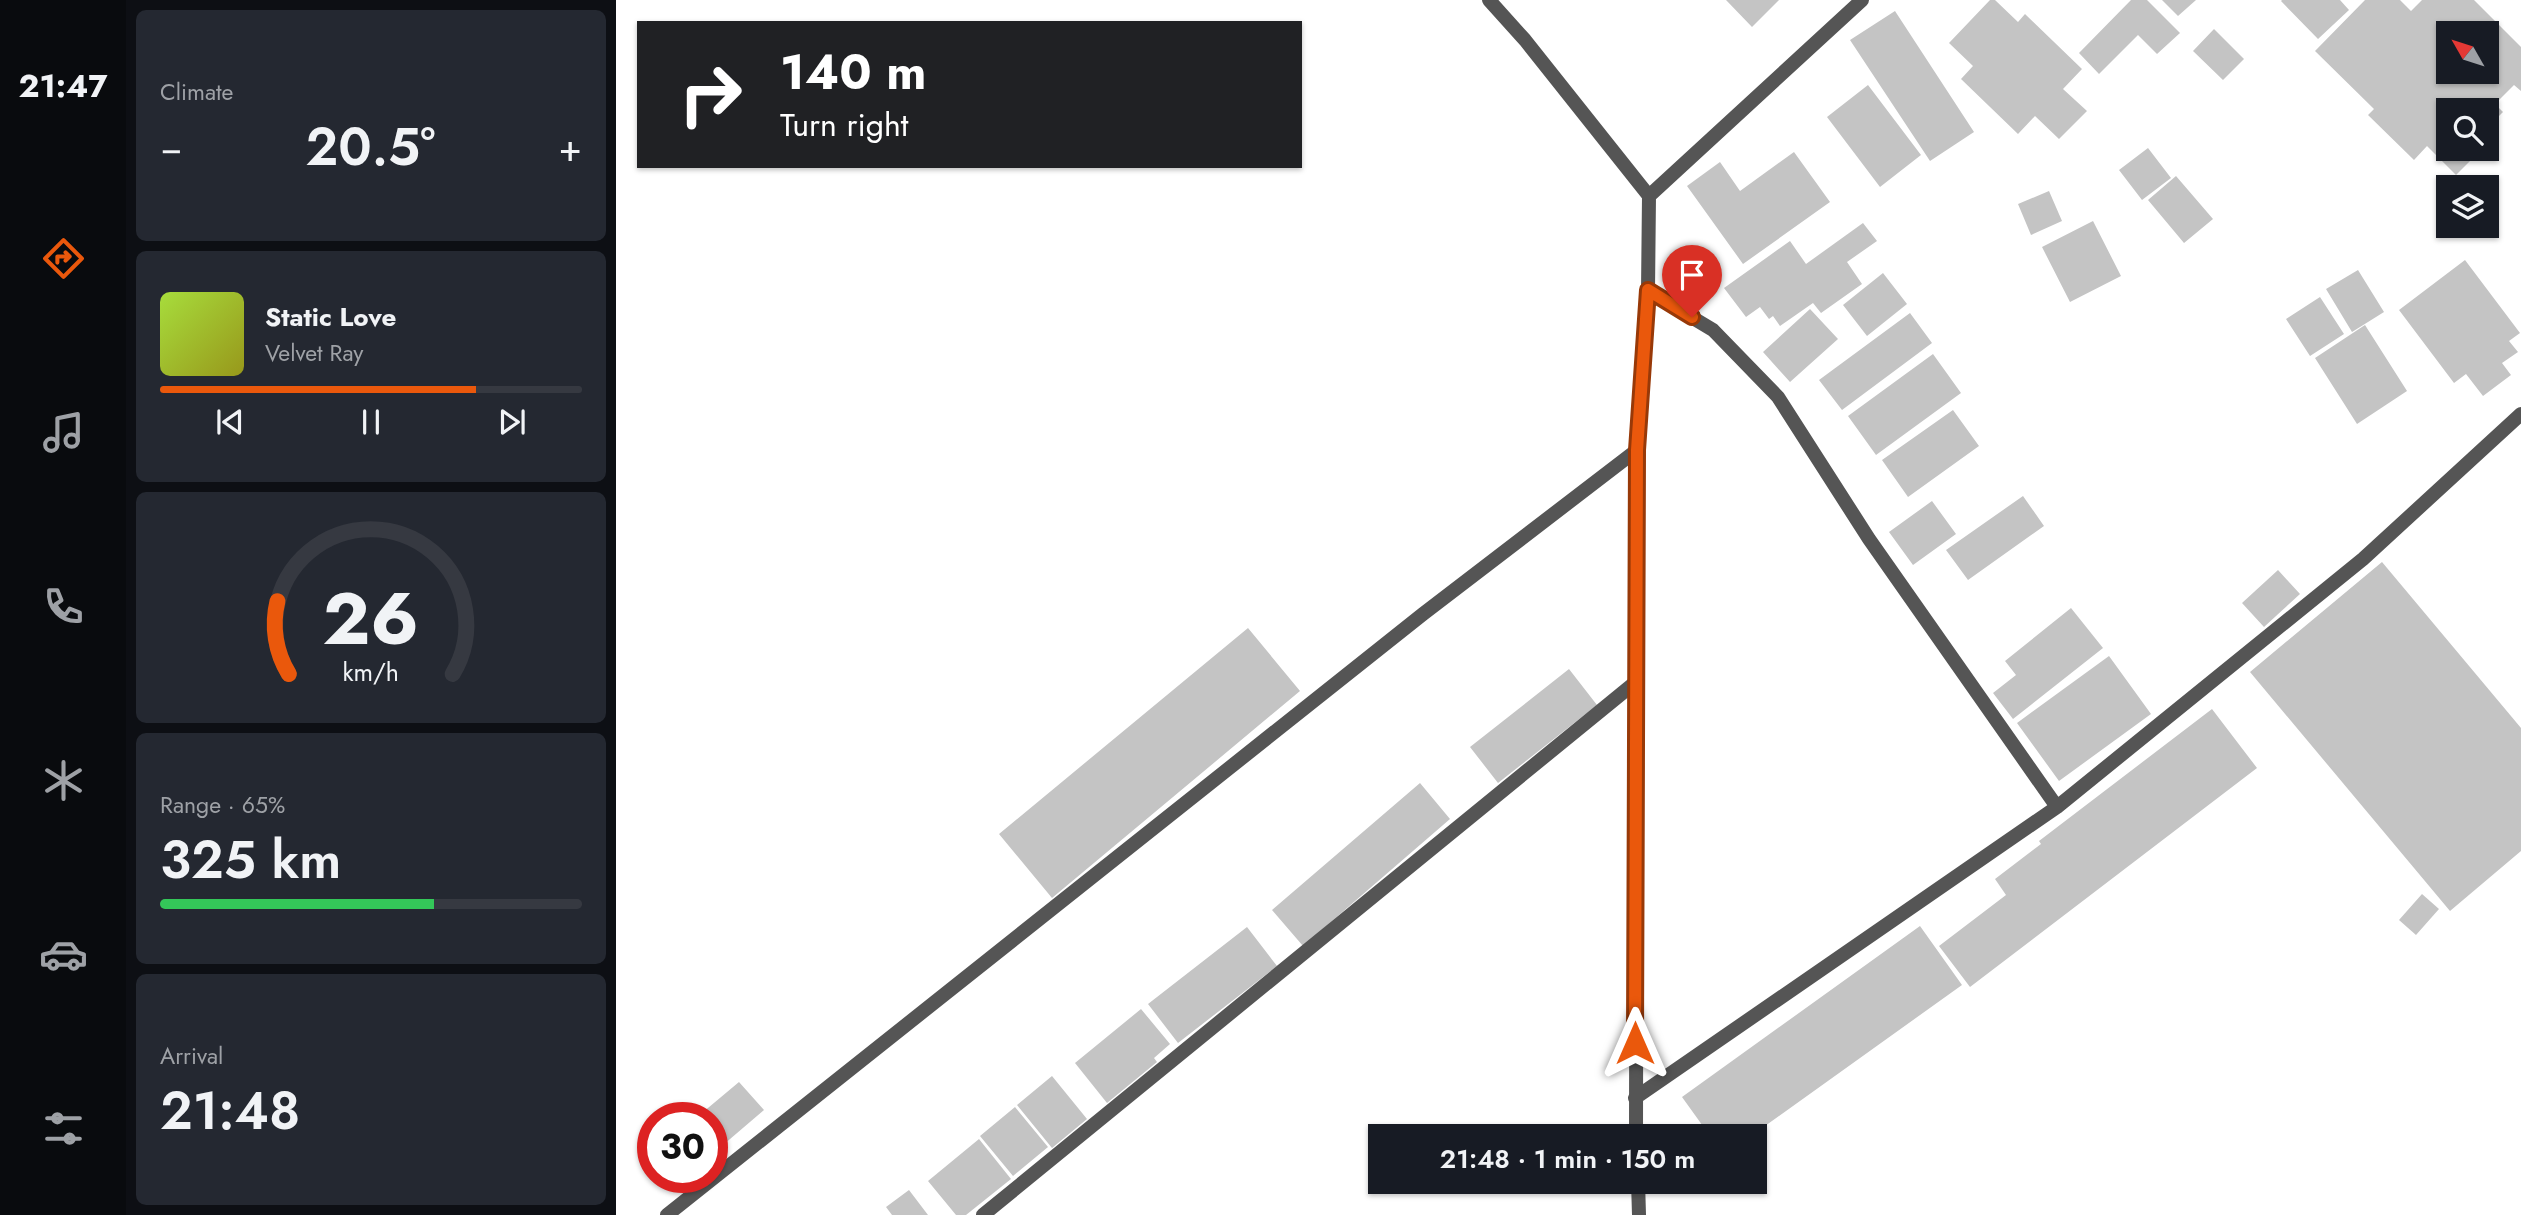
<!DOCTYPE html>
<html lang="en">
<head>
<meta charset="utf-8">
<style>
	:root { --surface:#171b24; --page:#242831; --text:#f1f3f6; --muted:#9ea1a6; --line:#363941; --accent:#ea580c }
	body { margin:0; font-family:Jost,sans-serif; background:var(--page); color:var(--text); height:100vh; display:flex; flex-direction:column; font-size:26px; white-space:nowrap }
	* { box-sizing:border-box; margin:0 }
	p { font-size:23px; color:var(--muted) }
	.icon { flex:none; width:38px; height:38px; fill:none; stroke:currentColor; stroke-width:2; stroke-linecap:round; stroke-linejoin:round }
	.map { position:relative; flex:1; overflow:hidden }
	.sheet { display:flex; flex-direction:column; gap:10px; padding:10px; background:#0d0f14; width:490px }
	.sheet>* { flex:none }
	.hud { position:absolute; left:21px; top:21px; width:665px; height:147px; border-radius:0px; box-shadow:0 2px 5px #0004; background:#202124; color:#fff; overflow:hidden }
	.needle { width:46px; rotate:309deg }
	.controls { position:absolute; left:1820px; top:21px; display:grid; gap:14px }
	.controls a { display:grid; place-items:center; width:63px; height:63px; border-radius:0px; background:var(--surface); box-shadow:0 2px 5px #0004; font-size:35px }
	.speed { position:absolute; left:21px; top:1102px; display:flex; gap:14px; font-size:35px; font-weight:700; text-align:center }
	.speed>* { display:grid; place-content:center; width:91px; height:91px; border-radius:50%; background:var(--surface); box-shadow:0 2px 5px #0004; line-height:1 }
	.speed .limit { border:10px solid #d22; background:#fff; color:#111 }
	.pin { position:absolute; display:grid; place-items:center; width:60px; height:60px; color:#fff; margin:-72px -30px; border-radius:50% 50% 50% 0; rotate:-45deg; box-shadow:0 0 7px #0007 }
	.pin .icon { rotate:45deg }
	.me { position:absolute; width:77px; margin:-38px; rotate:0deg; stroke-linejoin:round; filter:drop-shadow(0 0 5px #0008) }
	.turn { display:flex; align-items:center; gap:24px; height:147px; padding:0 28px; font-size:32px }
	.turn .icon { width:91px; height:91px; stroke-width:2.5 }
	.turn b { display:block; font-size:49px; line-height:60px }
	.big { font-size:52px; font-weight:600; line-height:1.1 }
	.sheet .tile { flex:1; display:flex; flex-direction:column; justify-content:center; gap:10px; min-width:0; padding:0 24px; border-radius:10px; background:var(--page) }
	.sheet .dial { align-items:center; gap:0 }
	.dial svg { height:182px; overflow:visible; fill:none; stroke:var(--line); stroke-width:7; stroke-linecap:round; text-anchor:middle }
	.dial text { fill:var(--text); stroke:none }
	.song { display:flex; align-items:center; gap:21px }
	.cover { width:84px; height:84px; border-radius:10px; background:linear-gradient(135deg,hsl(80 70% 55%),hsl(60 70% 35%)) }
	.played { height:7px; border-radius:4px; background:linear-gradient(90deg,var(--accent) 75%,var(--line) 75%) }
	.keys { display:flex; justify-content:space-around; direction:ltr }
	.heat { display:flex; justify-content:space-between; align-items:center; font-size:38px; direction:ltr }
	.charge { height:10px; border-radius:5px; background:linear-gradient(90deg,#34c759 65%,var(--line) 0) }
	.trip { position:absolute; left:752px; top:1124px; width:399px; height:70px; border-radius:0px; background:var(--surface); box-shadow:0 2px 5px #0004; font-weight:600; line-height:70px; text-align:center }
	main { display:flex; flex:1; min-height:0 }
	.menu { display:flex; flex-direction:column; width:126px; justify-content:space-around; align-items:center; background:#090b0e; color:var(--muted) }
	.menu .icon { width:49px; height:49px }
	.menu .active { color:var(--accent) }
	.menu b { font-size:32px; color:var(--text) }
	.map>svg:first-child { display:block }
	.building { fill:#c4c4c4; fill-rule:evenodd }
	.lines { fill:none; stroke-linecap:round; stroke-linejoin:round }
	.service { stroke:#555; stroke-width:14 }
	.minor { stroke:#555; stroke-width:14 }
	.route-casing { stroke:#983908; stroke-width:18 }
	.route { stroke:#ea580c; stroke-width:12 }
</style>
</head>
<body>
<main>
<nav class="menu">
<b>21:47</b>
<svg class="icon active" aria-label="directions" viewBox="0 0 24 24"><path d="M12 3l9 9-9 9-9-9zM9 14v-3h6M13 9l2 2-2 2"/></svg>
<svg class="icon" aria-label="music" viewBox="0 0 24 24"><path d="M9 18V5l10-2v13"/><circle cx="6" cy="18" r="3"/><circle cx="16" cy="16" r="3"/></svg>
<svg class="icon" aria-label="phone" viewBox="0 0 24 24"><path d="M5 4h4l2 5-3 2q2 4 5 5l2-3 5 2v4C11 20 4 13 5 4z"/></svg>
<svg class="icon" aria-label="climate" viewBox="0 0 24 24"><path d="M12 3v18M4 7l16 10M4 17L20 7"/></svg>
<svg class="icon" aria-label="car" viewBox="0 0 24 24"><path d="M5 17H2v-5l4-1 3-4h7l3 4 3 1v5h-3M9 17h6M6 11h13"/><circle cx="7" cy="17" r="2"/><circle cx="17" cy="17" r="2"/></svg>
<svg class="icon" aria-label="filters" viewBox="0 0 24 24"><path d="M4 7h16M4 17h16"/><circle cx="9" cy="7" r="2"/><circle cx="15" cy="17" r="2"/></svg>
</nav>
<section class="sheet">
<div class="tile"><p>Climate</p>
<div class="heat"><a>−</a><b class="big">20.5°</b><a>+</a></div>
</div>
<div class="tile">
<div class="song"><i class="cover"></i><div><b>Static Love</b><p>Velvet Ray</p></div></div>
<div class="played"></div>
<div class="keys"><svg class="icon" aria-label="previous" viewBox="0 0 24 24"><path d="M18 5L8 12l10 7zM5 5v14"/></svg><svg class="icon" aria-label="pause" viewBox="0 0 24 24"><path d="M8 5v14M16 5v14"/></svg><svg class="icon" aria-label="next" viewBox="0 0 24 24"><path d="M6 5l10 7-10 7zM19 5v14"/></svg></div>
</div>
<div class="tile dial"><svg viewBox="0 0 100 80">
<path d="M14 69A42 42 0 1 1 86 69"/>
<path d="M14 69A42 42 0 0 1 9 37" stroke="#ea580c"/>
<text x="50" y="56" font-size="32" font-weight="700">26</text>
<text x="50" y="72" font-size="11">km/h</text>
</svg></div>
<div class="tile"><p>Range · 65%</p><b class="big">325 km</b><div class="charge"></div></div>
<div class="tile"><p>Arrival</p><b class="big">21:48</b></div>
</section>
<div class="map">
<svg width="1905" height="1215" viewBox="0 0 1905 1215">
	<rect width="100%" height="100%" fill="#fff"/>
	<path class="building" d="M1110,0h53l-27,27z
		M1374,0h5l23,22 7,-8 57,55 -19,20 24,22 -28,28 -24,-23 -17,18 -57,-55 12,-13 -24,-23z
		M1515,0h16l33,33 -23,21 -19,-19 -39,39 -20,-21z
		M1546,0h34l-18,16z
		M1666,0h58l9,10 -31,29 -37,-38z
		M1749,0h35l11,11 11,-11h52l47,47v44l-7,-6 -19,19 8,8 -16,16v-18h-39v39h34l-26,26 -29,-29 -13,14 -46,-45 6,-6 -59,-58zM1832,33h39v39h-39z
		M1279,11l79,121 -44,29 -80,-121z
		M1598,29l30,30 -21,21 -30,-29z
		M1252,85l53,70 -41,32 -53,-70z
		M1532,148l23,30 -29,22 -23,-30z
		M1178,152l36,50 -87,62 -56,-78 33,-24 20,29z
		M1560,176l37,43 -29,24 -36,-43z
		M1433,191l13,30 -31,14 -13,-31z
		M1477,221l28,55 -51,26 -28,-55z
		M1247,223l14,18 -30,21 15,22 -41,29 -8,-10 -33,23 -7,-10 -4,3 -9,-12 -14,10 -22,-29 66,-47 16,23z
		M1849,260l55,73 -11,8 9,11 -16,11 9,12 -28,21 -17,-22 -12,9 -55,-73z
		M1742,270l26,42 -32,20 -26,-43z
		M1267,273l24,31 -40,32 -24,-31z
		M1704,297l24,37 -34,22 -24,-37z
		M1194,309l28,30 -48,43 -27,-30z
		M1294,313l22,30 -90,67 -23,-30z
		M1749,325l42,66 -50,33 -42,-66z
		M1317,354l28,39 -85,62 -28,-39z
		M1337,410l26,36 -71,51 -26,-37z
		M1407,496l21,30 -76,54 -22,-30z
		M1316,501l24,33 -43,31 -24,-33z
		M1766,562l139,166v123l-71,60 -200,-239z
		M1662,570l22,24 -36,33 -22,-24z
		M1455,608l32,40 -90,71 -20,-26 23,-18 -11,-14z
		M632,628l52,63 -248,207 -53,-64z
		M1493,656l42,58 -92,67 -42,-58z
		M953,669l28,36 -99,78 -28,-36z
		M1596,709l45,59 -287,219 -31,-41 67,-51 -11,-16 46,-35 -2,-3z
		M804,783l30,36 -147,127 -31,-36z
		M1806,894l17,15 -23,26 -17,-15z
		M1304,926l42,59 -211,151h-41l-28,-39z
		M631,927l30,39 -99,77 -30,-39z
		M525,1009l29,35 -16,14 3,4 -50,41 -32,-40z
		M436,1076l35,43 -35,29 -35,-43z
		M123,1082l25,28 -48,41 -4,-5v-28h-16z
		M399,1107l33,40 -35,29 -33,-40z
		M363,1139l32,40 -45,36h-10l-28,-34z
		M293,1190l19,25h-36l-6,-8z"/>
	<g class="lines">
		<path class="service" d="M51,1215l756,-601 214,-164"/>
		<path class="minor" d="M873,0l36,40 124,156
			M1032,291l65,39 65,67 91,142 188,268 306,-248 158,-145
			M1019,1098l422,-291
			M1020,1136l1,-686 11,-159 1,-95 213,-196
			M1022,1181l1,34
			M367,1215l654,-534"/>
	</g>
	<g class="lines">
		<defs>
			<path id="route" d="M1019,1043l2,-593 11,-160 44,27"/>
		</defs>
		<use href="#route" class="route-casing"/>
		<use href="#route" class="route"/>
	</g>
</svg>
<div class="controls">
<a><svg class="needle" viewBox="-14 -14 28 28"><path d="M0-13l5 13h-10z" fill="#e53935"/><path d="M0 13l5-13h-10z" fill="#9ea1a6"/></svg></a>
<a><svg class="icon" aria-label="search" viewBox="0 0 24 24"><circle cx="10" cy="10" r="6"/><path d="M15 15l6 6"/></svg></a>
<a><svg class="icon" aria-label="layers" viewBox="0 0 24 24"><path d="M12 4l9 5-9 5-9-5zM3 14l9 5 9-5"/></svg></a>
</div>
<div class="speed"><div class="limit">30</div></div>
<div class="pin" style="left:1076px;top:317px;background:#d93025"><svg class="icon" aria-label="arrive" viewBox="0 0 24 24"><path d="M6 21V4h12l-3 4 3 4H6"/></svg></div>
<svg class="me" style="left:1019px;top:1043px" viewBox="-20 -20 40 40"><path d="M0-17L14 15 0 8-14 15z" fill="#ea580c" stroke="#fff" stroke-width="4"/></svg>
<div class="trip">21:48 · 1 min · 150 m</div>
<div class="hud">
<div class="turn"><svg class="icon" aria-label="right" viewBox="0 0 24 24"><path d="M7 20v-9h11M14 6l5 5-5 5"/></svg><div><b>140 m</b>Turn right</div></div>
</div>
</div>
</main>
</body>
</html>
